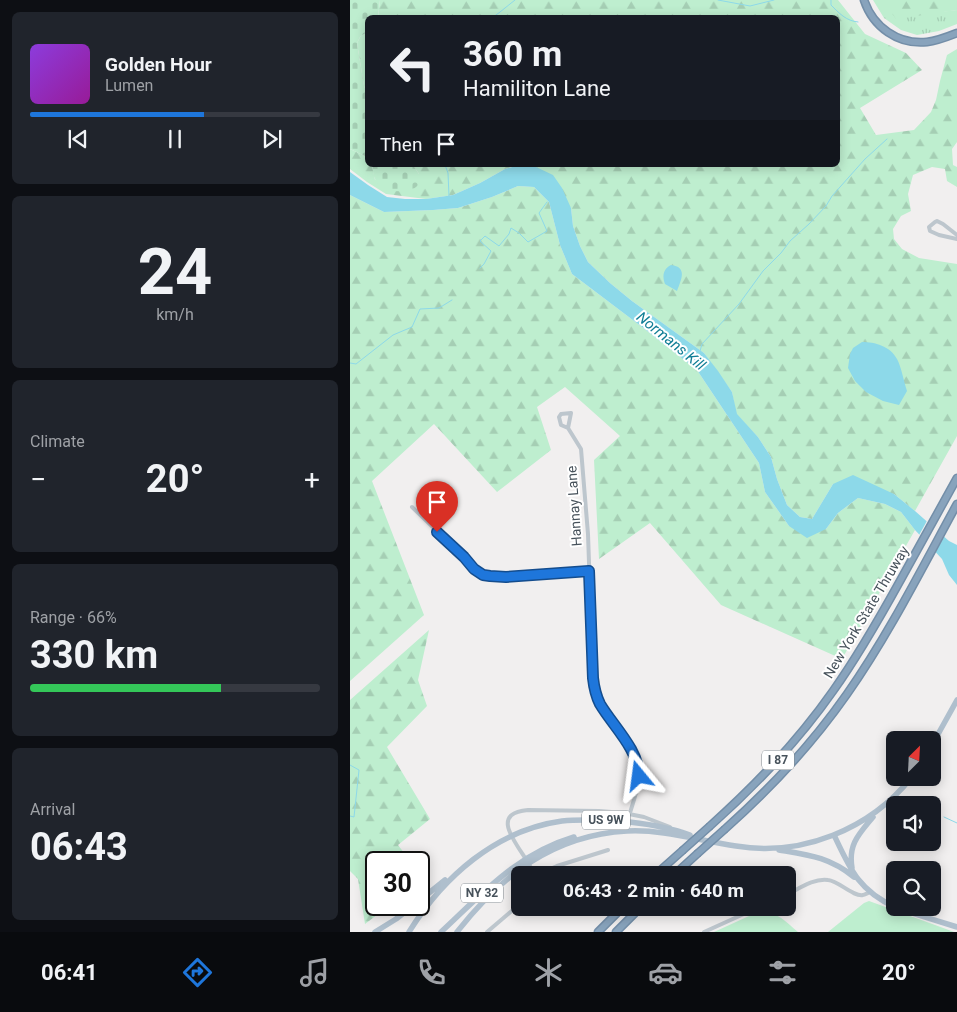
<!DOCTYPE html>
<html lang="en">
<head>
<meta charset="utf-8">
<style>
	:root { --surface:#171b24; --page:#20242c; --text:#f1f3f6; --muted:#9ea1a6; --line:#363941; --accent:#1e76db }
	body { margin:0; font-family:Roboto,sans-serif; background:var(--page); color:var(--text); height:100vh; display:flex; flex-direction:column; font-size:19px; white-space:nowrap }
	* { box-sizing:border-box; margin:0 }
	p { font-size:16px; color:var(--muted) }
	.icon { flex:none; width:28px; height:28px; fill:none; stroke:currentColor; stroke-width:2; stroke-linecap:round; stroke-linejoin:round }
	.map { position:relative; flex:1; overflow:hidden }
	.panel { display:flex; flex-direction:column; gap:12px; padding:12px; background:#0d0f14; width:350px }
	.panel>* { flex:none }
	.hud { position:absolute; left:15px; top:15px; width:475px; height:152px; border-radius:8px; box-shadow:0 2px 12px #0003; background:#171b24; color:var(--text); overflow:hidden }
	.needle { width:32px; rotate:24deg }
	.buttons { position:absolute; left:536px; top:731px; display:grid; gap:10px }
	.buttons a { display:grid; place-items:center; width:55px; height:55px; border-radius:8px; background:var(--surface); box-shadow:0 2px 12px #0003; font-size:25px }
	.speed { position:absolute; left:15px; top:851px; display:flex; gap:10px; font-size:25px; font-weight:700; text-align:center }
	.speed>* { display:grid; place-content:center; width:65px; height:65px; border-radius:50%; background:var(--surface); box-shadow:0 2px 12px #0003; line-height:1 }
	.speed .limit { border:2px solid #111; border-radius:8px; background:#fff; color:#111 }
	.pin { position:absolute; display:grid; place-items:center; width:42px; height:42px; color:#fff; margin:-51px -21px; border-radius:50% 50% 50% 0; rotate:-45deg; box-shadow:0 0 5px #0007 }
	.pin .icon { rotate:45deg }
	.me { position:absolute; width:55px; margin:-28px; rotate:344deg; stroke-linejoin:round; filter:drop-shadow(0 0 4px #0008) }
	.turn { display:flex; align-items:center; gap:18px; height:105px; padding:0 15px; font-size:22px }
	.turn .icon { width:65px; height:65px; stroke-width:2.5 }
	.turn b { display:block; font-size:35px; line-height:42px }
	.then { display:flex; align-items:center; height:48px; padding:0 15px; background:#0003; gap:10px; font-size:19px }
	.big { font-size:38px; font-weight:700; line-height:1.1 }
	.panel .card { flex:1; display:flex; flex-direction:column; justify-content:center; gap:8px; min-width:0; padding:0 18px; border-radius:8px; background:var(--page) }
	.panel .dial { align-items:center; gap:0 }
	.dial b { font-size:65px; line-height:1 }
	.song { display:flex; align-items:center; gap:15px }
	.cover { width:60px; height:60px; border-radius:8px; background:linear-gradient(135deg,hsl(270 70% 55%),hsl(300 70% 35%)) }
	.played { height:5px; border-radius:2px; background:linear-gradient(90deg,var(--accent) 60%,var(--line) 60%) }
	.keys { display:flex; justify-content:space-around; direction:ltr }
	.heat { display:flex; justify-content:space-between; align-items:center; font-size:28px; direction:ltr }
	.charge { height:8px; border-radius:4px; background:linear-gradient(90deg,#34c759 66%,var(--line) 0) }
	.trip { position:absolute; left:161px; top:866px; width:285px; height:50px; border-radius:8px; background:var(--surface); box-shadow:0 2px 12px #0003; font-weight:700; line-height:50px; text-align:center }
	.tab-bar { display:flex; height:80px; justify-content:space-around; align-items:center; background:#090b0e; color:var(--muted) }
	.tab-bar .icon { width:35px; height:35px }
	.tab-bar .selected { color:var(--accent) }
	.tab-bar b { font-size:22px; color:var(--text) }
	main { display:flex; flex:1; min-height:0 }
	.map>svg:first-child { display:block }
	.grass { fill:url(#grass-tufts) }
	.forest { fill:url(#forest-firs) }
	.cemetery { fill:url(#cemetery-stones) }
	.park { fill:#beeecf }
	.water { fill:#8dd9e9 }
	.pier { fill:#f1efef }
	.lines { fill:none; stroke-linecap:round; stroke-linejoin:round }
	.stream { stroke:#8dd9e9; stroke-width:1 }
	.highway-casing { stroke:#738ea8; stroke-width:9 }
	.street { stroke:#bdc6cd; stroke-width:4 }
	.primary { stroke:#afbfcd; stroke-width:5.5 }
	.highway { stroke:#88a3bc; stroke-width:6 }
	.highway-bridge-casing { stroke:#738ea8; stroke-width:9; stroke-linecap:butt }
	.highway-bridge { stroke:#88a3bc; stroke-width:6 }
	.route-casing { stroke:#144d8e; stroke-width:12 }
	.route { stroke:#1e76db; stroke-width:9 }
	.labels { text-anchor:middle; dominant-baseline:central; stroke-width:4; stroke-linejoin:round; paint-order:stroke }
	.shield { fill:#fff; stroke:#7e868c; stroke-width:1 }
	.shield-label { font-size:12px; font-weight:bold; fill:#47525b }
	.street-label { font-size:14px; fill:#47525b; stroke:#fff }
	.water-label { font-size:15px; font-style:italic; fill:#117e96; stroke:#fff }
</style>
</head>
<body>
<main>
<section class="panel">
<div class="card">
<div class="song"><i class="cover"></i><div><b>Golden Hour</b><p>Lumen</p></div></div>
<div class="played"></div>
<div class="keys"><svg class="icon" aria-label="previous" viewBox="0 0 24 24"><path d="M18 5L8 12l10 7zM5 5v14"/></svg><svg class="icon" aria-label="pause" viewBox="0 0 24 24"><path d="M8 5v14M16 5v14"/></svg><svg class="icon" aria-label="next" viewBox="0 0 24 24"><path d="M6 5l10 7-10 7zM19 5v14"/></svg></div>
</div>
<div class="card dial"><b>24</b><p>km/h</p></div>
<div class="card"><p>Climate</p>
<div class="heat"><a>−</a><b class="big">20°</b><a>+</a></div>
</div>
<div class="card"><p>Range · 66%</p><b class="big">330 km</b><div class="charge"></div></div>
<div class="card"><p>Arrival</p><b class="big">06:43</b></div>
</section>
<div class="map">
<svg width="607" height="932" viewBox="0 0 607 932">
	<defs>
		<pattern id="grass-tufts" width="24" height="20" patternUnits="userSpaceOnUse" patternTransform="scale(1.25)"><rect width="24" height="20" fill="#beeecf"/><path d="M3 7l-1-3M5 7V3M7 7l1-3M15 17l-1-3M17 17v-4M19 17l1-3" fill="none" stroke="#a5ceb4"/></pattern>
		<pattern id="forest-firs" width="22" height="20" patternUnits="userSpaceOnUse" patternTransform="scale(1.25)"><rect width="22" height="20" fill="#beeecf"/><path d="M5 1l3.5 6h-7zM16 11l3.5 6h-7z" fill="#a5ceb4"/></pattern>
		<pattern id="cemetery-stones" width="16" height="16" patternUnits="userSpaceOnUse" patternTransform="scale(1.25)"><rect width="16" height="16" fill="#beeecf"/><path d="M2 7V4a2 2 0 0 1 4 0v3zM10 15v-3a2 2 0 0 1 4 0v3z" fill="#a5ceb4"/></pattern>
	</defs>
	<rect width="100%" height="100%" fill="#f1efef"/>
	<path class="grass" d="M523,0h15l1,8 50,4 18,-2v14l-18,7 -22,4 -16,-5 -17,-12z"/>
	<path class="forest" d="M30,0h458l27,34 41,19 16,17 -62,38 16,27 38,-5 17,-18 5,-12 4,-19 7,-26 10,-6v93l-5,7 1,16 4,2v20l-10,-6 -2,-12 -13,-2 -19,8 -5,19 3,17 -10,5 -8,13 1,10 8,10 17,9 38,6v172l-42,75 -21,-17 -61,-10 -21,35 -12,-2 -13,-12 -10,-26 -6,-22 -13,-20 -22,-23 -4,-22 -28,-39 -72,-52 -22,-18 -22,-21 -8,-16 -7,-20 -2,-18 -35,-41 -9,-2h311v-147h-460z
		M538,0h69v10l-61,9 -8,-11z
		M17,32v61l-3,-7 -7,-43 3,-6z
		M0,149l17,8 1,8h4l3,15 44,-6 -6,-9h106l-14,4 -25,14 -27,12 -27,4 -40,-5 -19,-12 -17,-13z
		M168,186l16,1 15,15 11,43 12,29 70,53 55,43 62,93 6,29 24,34 37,3 12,-16 20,-15 27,6 16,8 14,18 -73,129 -121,-54 -71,-82 -51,36 -5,-99 26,-24 -55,-49 -28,20 14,43 -54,42 -63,-68 -62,57 52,134 -74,66v-486l34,17 49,-2 25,-2 34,-11z
		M79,630l-11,50 9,26 -40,41 43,72 -32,26 13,17h-35v43h14l-25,19 -7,-45 -8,-8v-171z"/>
	<path class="cemetery" d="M0,0h30l-2,17 -10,1 -1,14 -7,5 -3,6 7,43 3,7v64l-17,-8z
		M22,165h41l6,9 2,8c-3,3 -5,6 -9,7 -11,4 -30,3 -36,-8 -3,-5 -3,-11 -4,-16z"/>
	<path class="park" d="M519,901l77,28 8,3h-126l36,-29z
		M410,911c18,1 25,10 38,21h-84z"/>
	<path class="water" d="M169,165h8l9,2 17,8 9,13 9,20 2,18 7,20 8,16 22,21 22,18 72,52 14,18 14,21 5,22 21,23 13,20 6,22 10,26 13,12 12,2 21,-35 20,-9 41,19 21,17 34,30 8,4v40l-8,-10 -7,-16 -27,-29 -14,-18 -16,-8 -27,-6 -20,15 -12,16 -19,9 -18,-12 -24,-34 -6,-29 -62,-93 -55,-43 -70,-53 -12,-29 -11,-43 -15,-15 -16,-1 -26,11 -34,11 -25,2 -49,2 -34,-17v-23l18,13 19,12 18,2h21l27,-4 27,-12 25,-14z
		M321,265c17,2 10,15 6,26l-12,-7c-3,-8 -2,-15 6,-19z
		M512,342c13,0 28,4 35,17 4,7 7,23 10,32l-8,14 -16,-4 -17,-9 -11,-11 -7,-13 2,-14 3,-6z"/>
	<path class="pier" d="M578,519l17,16 -11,20 -16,-18z"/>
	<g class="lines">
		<path class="stream" d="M368,0l32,6 24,-6
			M481,0v5c8,8 15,16 27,17
			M142,18l8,-6 15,-12
			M95,165l3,8 1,23
			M130,268l4,-4 7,-13 -11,-10 5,-5 14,10 10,-12 2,-6 8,5 9,9 19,-11 -8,-18 8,-11
			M350,351l2,-7 37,-40 24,-33 18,-18 9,-12 19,-17 17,-18 6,-10 33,-37 22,-20
			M0,363l6,1 37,-29 19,-8 8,-18 19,-1 13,-8
			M0,765l9,5 -5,47 -4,-1
			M594,817l13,6"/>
		<defs>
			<path id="highway" d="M514,0c9,27 34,45 63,42 10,-1 20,-5 30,-9
				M360,826c46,-41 88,-85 123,-135 25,-35 46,-72 67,-110 19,-34 38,-69 57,-103
				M375,829c45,-40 87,-85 122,-135 42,-60 75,-126 110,-190
				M305,875l27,-24
				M324,875l23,-21
				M248,932l24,-24
				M266,932l24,-24"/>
		</defs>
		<use href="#highway" class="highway-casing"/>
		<path class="street" d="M607,235l-14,-11 -6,-3 -2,1 -6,5 1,4 9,4 18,4
			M218,428l3,-15 -10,1 -2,3 2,8 7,3 13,21 7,85 5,144c1,9 3,18 7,26 10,17 36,46 38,64 3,14 -4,31 -8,45
			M62,507l52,50 10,12 9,6 7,2h16l83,-6
			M184,875c-4,-19 -53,-61 -6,-65l71,1 25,2 20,4 26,10
			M186,875l21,-9 51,-16
			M438,894c12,-6 26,-16 40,-14 11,1 25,17 35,15 1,0 7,-3 7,-3
			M137,932l33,-28
			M354,932l53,-24"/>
		<path class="primary" d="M582,745l25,-45
			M484,835c16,34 25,56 61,72
			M429,850c30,5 50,7 75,27
			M502,868c-4,-24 7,-34 21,-51
			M69,901l26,-21
			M547,908l18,6 42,13
			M25,932l21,-13 18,-14
			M59,932c34,-55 87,-102 153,-111 19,-2 38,-1 57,0 24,2 49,6 71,14
			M91,932c42,-39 76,-78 133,-95
			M107,932c44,-56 96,-97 170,-101 37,-2 73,10 109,15 66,11 134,-17 175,-68"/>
		<use href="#highway" class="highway"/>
		<defs>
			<path id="highway-bridge" d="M332,851l28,-25
				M347,854l28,-25"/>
		</defs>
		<use href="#highway-bridge" class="highway-bridge-casing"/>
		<use href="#highway-bridge" class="highway-bridge"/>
	</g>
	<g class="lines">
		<defs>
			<path id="route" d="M87,532l27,25 10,12 9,6 7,1 16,1 83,-6 4,107c1,9 3,18 7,26 13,22 39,46 39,72"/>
		</defs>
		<use href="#route" class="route-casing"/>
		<use href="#route" class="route"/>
	</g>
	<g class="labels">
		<g class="shield">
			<rect x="412" y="750.5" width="32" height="19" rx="4"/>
			<rect x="232" y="810.5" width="48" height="19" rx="4"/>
			<rect x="111" y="883.5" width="42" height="19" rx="4"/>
		</g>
		<g class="shield-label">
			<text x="428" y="760">I 87</text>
			<text x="256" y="820">US 9W</text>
			<text x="132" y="893">NY 32</text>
		</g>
		<g class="street-label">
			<text transform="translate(224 506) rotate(-94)">Hannay Lane</text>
			<text transform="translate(516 612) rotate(-59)">New York State Thruway</text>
		</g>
		<g class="water-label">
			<text transform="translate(321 341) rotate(39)">Normans Kill</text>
		</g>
	</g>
</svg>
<div class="buttons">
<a><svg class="needle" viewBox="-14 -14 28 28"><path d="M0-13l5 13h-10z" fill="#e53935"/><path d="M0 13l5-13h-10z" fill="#9ea1a6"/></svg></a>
<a><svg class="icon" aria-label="sound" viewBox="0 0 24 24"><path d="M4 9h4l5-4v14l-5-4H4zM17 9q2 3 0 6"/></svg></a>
<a><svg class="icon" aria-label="search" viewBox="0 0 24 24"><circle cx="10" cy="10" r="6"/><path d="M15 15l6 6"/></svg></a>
</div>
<div class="speed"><div class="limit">30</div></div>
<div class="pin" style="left:87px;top:532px;background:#d93025"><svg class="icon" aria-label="arrive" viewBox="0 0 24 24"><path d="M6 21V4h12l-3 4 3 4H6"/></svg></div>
<svg class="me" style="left:289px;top:776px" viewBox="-20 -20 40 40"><path d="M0-17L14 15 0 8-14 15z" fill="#1e76db" stroke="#fff" stroke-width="4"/></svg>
<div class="trip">06:43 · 2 min · 640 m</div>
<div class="hud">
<div class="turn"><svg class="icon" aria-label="left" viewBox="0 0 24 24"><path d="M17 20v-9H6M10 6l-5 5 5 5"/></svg><div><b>360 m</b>Hamiliton Lane</div></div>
<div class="then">Then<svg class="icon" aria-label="arrive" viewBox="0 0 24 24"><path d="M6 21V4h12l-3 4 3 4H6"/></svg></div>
</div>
</div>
</main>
<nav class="tab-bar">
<b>06:41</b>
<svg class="icon selected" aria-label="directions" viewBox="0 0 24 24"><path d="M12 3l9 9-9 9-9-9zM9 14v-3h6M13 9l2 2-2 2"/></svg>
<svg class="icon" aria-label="music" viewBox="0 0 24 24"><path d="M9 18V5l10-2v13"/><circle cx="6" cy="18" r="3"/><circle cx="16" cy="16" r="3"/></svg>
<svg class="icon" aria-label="phone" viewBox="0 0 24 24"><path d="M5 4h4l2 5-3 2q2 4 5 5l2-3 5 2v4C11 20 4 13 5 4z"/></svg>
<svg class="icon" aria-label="climate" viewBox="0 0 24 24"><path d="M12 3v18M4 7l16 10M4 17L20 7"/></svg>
<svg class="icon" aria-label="car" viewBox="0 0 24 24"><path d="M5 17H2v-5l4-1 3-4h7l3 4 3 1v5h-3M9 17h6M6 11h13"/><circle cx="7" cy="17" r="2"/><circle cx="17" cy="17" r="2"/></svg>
<svg class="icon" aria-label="filters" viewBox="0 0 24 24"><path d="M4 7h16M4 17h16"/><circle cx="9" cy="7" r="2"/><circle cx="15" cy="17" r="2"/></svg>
<b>20°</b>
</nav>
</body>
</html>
